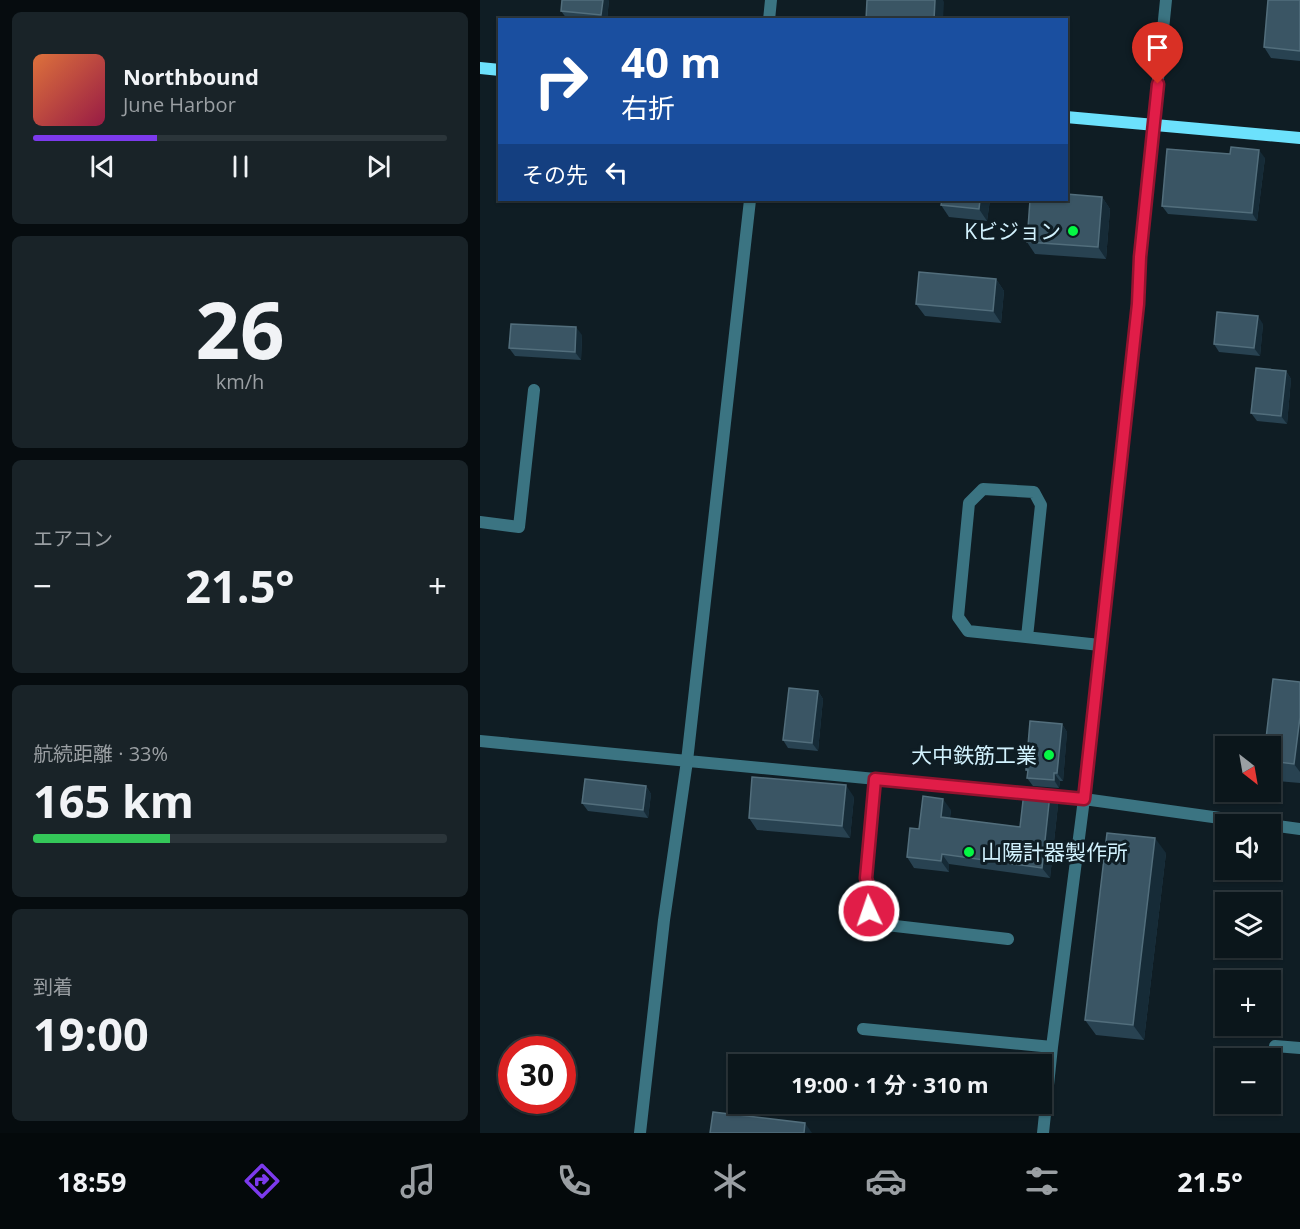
<!DOCTYPE html>
<html lang="ja">
<head>
<meta charset="utf-8">
<style>
	:root { --surface:#0b161b; --page:#192328; --text:#f1f3f6; --muted:#9a9fa3; --line:#2b353a; --accent:#7c3aed }
	body { margin:0; font-family:"Open Sans","Noto Sans JP",sans-serif; background:var(--page); color:var(--text); height:100vh; display:flex; flex-direction:column; font-size:22px; white-space:nowrap }
	* { box-sizing:border-box; margin:0 }
	p { font-size:20px; color:var(--muted) }
	.icon { flex:none; width:33px; height:33px; fill:none; stroke:currentColor; stroke-width:2; stroke-linecap:round; stroke-linejoin:round }
	.map { position:relative; flex:1; overflow:hidden }
	.details { display:flex; flex-direction:column; gap:12px; padding:12px; background:#060c0f; width:480px }
	.details>* { flex:none }
	.hud { position:absolute; left:18px; top:18px; width:570px; height:183px; border-radius:0px; box-shadow:0 2px 4px #0004,0 0 0 2px var(--line); background:#1a4fa0; color:#fff; overflow:hidden }
	.needle { width:39px; rotate:149deg }
	.controls { position:absolute; left:735px; top:736px; display:grid; gap:12px }
	.controls a { display:grid; place-items:center; width:66px; height:66px; border-radius:0px; background:var(--surface); box-shadow:0 2px 4px #0004,0 0 0 2px var(--line); font-size:30px }
	.speed { position:absolute; left:18px; top:1036px; display:flex; gap:12px; font-size:30px; font-weight:700; text-align:center }
	.speed>* { display:grid; place-content:center; width:78px; height:78px; border-radius:50%; background:var(--surface); box-shadow:0 2px 4px #0004,0 0 0 2px var(--line); line-height:1 }
	.speed .limit { border:9px solid #d22; background:#fff; color:#111 }
	.pin { position:absolute; display:grid; place-items:center; width:51px; height:51px; color:#fff; margin:-62px -26px; border-radius:50% 50% 50% 0; rotate:-45deg; box-shadow:0 0 6px #0007 }
	.pin .icon { rotate:45deg }
	.me { position:absolute; width:66px; margin:-33px; rotate:357deg; stroke-linejoin:round; filter:drop-shadow(0 0 4px #0008) }
	.turn { display:flex; align-items:center; gap:21px; height:126px; padding:0 24px; font-size:27px }
	.turn .icon { width:78px; height:78px; stroke-width:2.5 }
	.turn b { display:block; font-size:42px; line-height:51px }
	.then { display:flex; align-items:center; height:57px; padding:0 24px; background:#0003; gap:12px; font-size:22px }
	.big { font-size:45px; font-weight:700; line-height:1.1 }
	.details .card { flex:1; display:flex; flex-direction:column; justify-content:center; gap:9px; min-width:0; padding:0 21px; border-radius:9px; background:var(--page) }
	.details .dial { align-items:center; gap:0 }
	.dial b { font-size:78px; line-height:1 }
	.song { display:flex; align-items:center; gap:18px }
	.cover { width:72px; height:72px; border-radius:9px; background:linear-gradient(135deg,hsl(20 70% 55%),hsl(340 70% 35%)) }
	.played { height:6px; border-radius:3px; background:linear-gradient(90deg,var(--accent) 30%,var(--line) 30%) }
	.keys { display:flex; justify-content:space-around; direction:ltr }
	.heat { display:flex; justify-content:space-between; align-items:center; font-size:33px; direction:ltr }
	.charge { height:9px; border-radius:4px; background:linear-gradient(90deg,#34c759 33%,var(--line) 0) }
	.trip { position:absolute; left:248px; top:1054px; width:324px; height:60px; border-radius:0px; background:var(--surface); box-shadow:0 2px 4px #0004,0 0 0 2px var(--line); font-weight:700; line-height:60px; text-align:center }
	.tab-bar { display:flex; height:96px; justify-content:space-around; align-items:center; background:#04090b; color:var(--muted) }
	.tab-bar .icon { width:42px; height:42px }
	.tab-bar .selected { color:var(--accent) }
	.tab-bar b { font-size:27px; color:var(--text) }
	main { display:flex; flex:1; min-height:0 }
	.map>svg:first-child { display:block }
	.lines { fill:none; stroke-linecap:round; stroke-linejoin:round }
	.street { stroke:#3b7482; stroke-width:12 }
	.secondary { stroke:#6ce1fc; stroke-width:12 }
	.wall { fill:#284251 }
	.shaded-wall { fill:#162b37 }
	.building { fill:#3a5564; stroke:#526e7c; stroke-width:1.5 }
	.route-casing { stroke:#92132f; stroke-width:15 }
	.route { stroke:#e11d48; stroke-width:10 }
	.poi-dot { fill:#05f744; stroke:#0f1d24; stroke-width:2 }
	.labels { text-anchor:middle; dominant-baseline:central; stroke-width:6; stroke-linejoin:round; paint-order:stroke }
	.poi-label { font-size:21px; fill:#d2f2fe; stroke:#0f1d24; text-anchor:end }
</style>
</head>
<body>
<main>
<section class="details">
<div class="card">
<div class="song"><i class="cover"></i><div><b>Northbound</b><p>June Harbor</p></div></div>
<div class="played"></div>
<div class="keys"><svg class="icon" aria-label="previous" viewBox="0 0 24 24"><path d="M18 5L8 12l10 7zM5 5v14"/></svg><svg class="icon" aria-label="pause" viewBox="0 0 24 24"><path d="M8 5v14M16 5v14"/></svg><svg class="icon" aria-label="next" viewBox="0 0 24 24"><path d="M6 5l10 7-10 7zM19 5v14"/></svg></div>
</div>
<div class="card dial"><b>26</b><p>km/h</p></div>
<div class="card"><p>エアコン</p>
<div class="heat"><a>−</a><b class="big">21.5°</b><a>+</a></div>
</div>
<div class="card"><p>航続距離 · 33%</p><b class="big">165 km</b><div class="charge"></div></div>
<div class="card"><p>到着</p><b class="big">19:00</b></div>
</section>
<div class="map">
<svg width="820" height="1133" viewBox="0 0 820 1133">
	<rect width="100%" height="100%" fill="#0f1d24"/>
	<g class="lines">
		<path class="street" d="M289,20l2,-20
			M0,522l39,5 15,-137
			M547,637l14,-132 -7,-13 -51,-3 -14,14 -11,114 10,14 132,14
			M0,741l604,58 186,26
			M395,779l-9,99 4,14 -1,19 9,13 130,15
			M790,825l30,4
			M383,1029l189,18
			M795,1046l25,2
			M160,1133l24,-213 23,-159 63,-561
			M563,1133l9,-86 32,-248 54,-495 2,-47 26,-257"/>
		<path class="secondary" d="M0,68l20,2
			M586,117l234,21"/>
	</g>
	<path class="wall" d="M129,0l-2,20 -40,-1 -6,-8z
		M820,0v61l-29,-3 -7,-11z
		M750,154l35,4 -8,63 -89,-7 -6,-8z
		M622,197l8,12 -4,50 -71,-5 -8,-12z
		M510,200l-3,21 -38,-4 -8,-12z
		M516,279l8,12 -3,32 -76,-7 -9,-12z
		M783,324l-3,32 -41,-4 -5,-8z
		M102,335l-1,25 -66,-4 -6,-8z
		M806,371l5,8 -4,45 -30,-3 -6,-8z
		M820,682v101l-23,-2 -7,-10v-24z
		M338,691l5,8 -5,52 -30,-3 -5,-8z
		M582,724l5,8 -4,49h-3l-1,7 -26,-2 -6,-8 1,-5 -2,-3z
		M166,786l5,8 -3,24 -60,-7 -6,-8z
		M570,794l8,11 -8,73 -101,-14v8l-35,-4 -7,-11 12,-28 32,-19 -1,8 70,9z
		M374,797l-4,41 -93,-8 -8,-12z
		M686,853l-22,187 -48,-5 -11,-15z"/>
	<path class="shaded-wall" d="M123,0h6l-2,20h-3l-3,-5z
		M455,0h8l1,2 -1,18h-9z
		M779,150l6,8 -8,63 -5,-8z
		M622,197l8,12 -4,50 -8,-12z
		M500,200h10l-3,21 -8,-12z
		M516,279l8,12 -3,32 -8,-12z
		M778,316l5,8 -3,32 -6,-8z
		M96,327l6,8 -1,25 -6,-8z
		M806,371l5,8 -4,45 -6,-8z
		M338,691l5,8 -5,52 -6,-8z
		M820,717v55l-6,-8z
		M582,724l5,8 -4,49 -6,-8z
		M574,773l6,8 -1,7 -5,-8z
		M366,785l8,12 -4,41 -8,-12z
		M166,786l5,8 -3,24 -5,-8z
		M570,794l8,11 -8,73 -8,-10z
		M463,799l8,11 -3,18 -7,-11z
		M675,838l11,15 -22,187 -11,-15z
		M462,854l7,10v8l-8,-11z
		M325,1123l7,10h-8z"/>
	<path class="building" d="M82,0h41l-2,15 -40,-4z
		M387,0h68l-1,20h-68z
		M788,0h32v51l-36,-4z
		M751,147l28,3 -7,63 -90,-7 5,-57 63,5z
		M586,194l36,3 -4,50 -71,-5 3,-42h36z
		M462,200h38l-1,9 -38,-4z
		M439,272l77,7 -3,32 -77,-7z
		M737,312l41,4 -4,32 -40,-4z
		M31,324l65,3 -1,25 -66,-4z
		M776,368l30,3 -5,45 -30,-3z
		M793,679l27,3v35l-6,47 -24,-3v-14h-5z
		M309,688l29,3 -6,52 -29,-3z
		M550,721l32,3 -5,49h-3v7l-27,-2 1,-8h-2z
		M272,777l94,8 -4,41 -93,-8z
		M105,779l61,7 -3,24 -61,-7z
		M544,792l26,2 -8,74 -100,-14 -1,7 -34,-4 3,-29 9,1 4,-33 20,3 -2,18 79,10z
		M627,833l48,5 -22,187 -48,-5z
		M233,1112l92,11 -1,10h-94z"/>
	<g class="lines">
		<defs>
			<path id="route" d="M389,911l1,-19 -4,-14 9,-99 209,20 54,-495 2,-47 18,-173"/>
		</defs>
		<use href="#route" class="route-casing"/>
		<use href="#route" class="route"/>
	</g>
	<g class="poi-dot">
		<circle cx="593" cy="231" r="6"/>
		<circle cx="569" cy="755" r="6"/>
		<circle cx="489" cy="852" r="6"/>
	</g>
	<g class="labels">
		<g class="poi-label">
			<text x="581" y="231">Kビジョン</text>
			<text x="557" y="755">大中鉄筋工業</text>
			<text x="501" y="852" text-anchor="start">山陽計器製作所</text>
		</g>
	</g>
</svg>
<div class="controls">
<a><svg class="needle" viewBox="-14 -14 28 28"><path d="M0-13l5 13h-10z" fill="#e53935"/><path d="M0 13l5-13h-10z" fill="#9a9fa3"/></svg></a>
<a><svg class="icon" aria-label="sound" viewBox="0 0 24 24"><path d="M4 9h4l5-4v14l-5-4H4zM17 9q2 3 0 6"/></svg></a>
<a><svg class="icon" aria-label="layers" viewBox="0 0 24 24"><path d="M12 4l9 5-9 5-9-5zM3 14l9 5 9-5"/></svg></a>
<a>+</a>
<a>−</a>
</div>
<div class="speed"><div class="limit">30</div></div>
<div class="pin" style="left:678px;top:84px;background:#d93025"><svg class="icon" aria-label="arrive" viewBox="0 0 24 24"><path d="M6 21V4h12l-3 4 3 4H6"/></svg></div>
<svg class="me" style="left:389px;top:911px" viewBox="-20 -20 40 40"><circle r="17" fill="#e11d48" stroke="#fff" stroke-width="3"/><path d="M0-11L8 9 0 5-8 9z" fill="#fff"/></svg>
<div class="trip">19:00 · 1 分 · 310 m</div>
<div class="hud">
<div class="turn"><svg class="icon" aria-label="right" viewBox="0 0 24 24"><path d="M7 20v-9h11M14 6l5 5-5 5"/></svg><div><b>40 m</b>右折</div></div>
<div class="then">その先<svg class="icon" aria-label="left" viewBox="0 0 24 24"><path d="M17 20v-9H6M10 6l-5 5 5 5"/></svg></div>
</div>
</div>
</main>
<nav class="tab-bar">
<b>18:59</b>
<svg class="icon selected" aria-label="directions" viewBox="0 0 24 24"><path d="M12 3l9 9-9 9-9-9zM9 14v-3h6M13 9l2 2-2 2"/></svg>
<svg class="icon" aria-label="music" viewBox="0 0 24 24"><path d="M9 18V5l10-2v13"/><circle cx="6" cy="18" r="3"/><circle cx="16" cy="16" r="3"/></svg>
<svg class="icon" aria-label="phone" viewBox="0 0 24 24"><path d="M5 4h4l2 5-3 2q2 4 5 5l2-3 5 2v4C11 20 4 13 5 4z"/></svg>
<svg class="icon" aria-label="climate" viewBox="0 0 24 24"><path d="M12 3v18M4 7l16 10M4 17L20 7"/></svg>
<svg class="icon" aria-label="car" viewBox="0 0 24 24"><path d="M5 17H2v-5l4-1 3-4h7l3 4 3 1v5h-3M9 17h6M6 11h13"/><circle cx="7" cy="17" r="2"/><circle cx="17" cy="17" r="2"/></svg>
<svg class="icon" aria-label="filters" viewBox="0 0 24 24"><path d="M4 7h16M4 17h16"/><circle cx="9" cy="7" r="2"/><circle cx="15" cy="17" r="2"/></svg>
<b>21.5°</b>
</nav>
</body>
</html>
